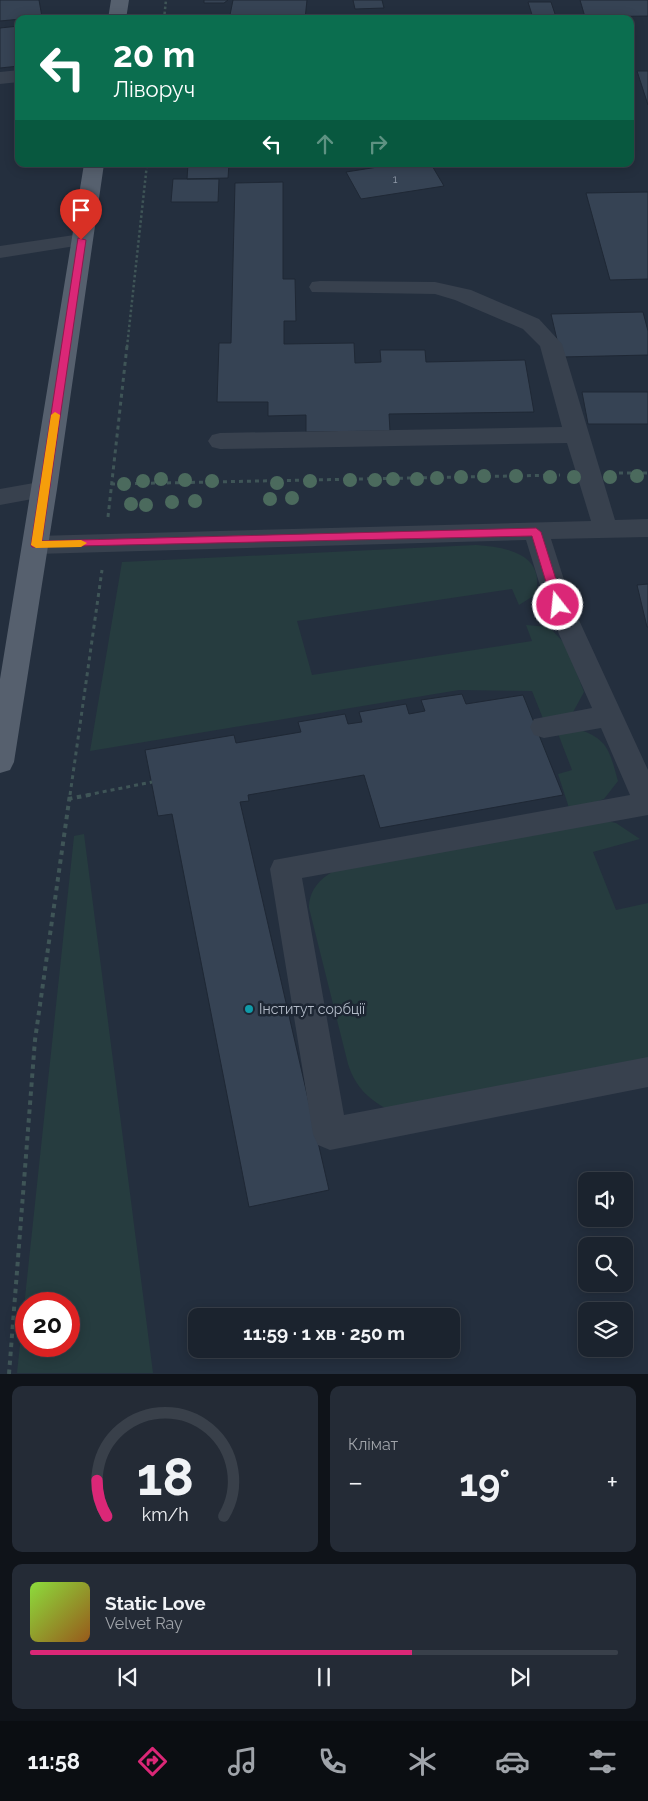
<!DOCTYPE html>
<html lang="uk">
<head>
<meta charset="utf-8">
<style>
	:root { --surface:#1b232e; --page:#242b36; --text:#f1f3f6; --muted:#a0a4aa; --line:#39404a; --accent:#db2777 }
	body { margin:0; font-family:Raleway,sans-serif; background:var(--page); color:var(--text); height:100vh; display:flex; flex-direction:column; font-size:19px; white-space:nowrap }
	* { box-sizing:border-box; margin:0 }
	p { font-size:16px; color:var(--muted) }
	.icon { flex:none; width:28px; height:28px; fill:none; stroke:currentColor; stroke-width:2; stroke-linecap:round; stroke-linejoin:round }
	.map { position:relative; height:1374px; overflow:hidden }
	.drawer { display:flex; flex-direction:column; gap:12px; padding:12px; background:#0f1319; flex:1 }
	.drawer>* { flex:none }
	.top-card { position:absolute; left:15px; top:15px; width:619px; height:152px; border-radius:10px; box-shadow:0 2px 12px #0003,0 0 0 1px var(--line); background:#0b6e4f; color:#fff; overflow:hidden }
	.buttons { position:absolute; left:578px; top:1172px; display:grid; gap:10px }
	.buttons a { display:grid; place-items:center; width:55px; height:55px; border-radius:10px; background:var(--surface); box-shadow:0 2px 12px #0003,0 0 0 1px var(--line); font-size:25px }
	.speed { position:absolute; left:15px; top:1292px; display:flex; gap:10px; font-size:25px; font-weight:700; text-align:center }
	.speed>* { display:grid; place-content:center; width:65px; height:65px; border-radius:50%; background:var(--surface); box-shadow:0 2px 12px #0003,0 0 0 1px var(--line); line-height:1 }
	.speed .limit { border:8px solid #d22; background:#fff; color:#111 }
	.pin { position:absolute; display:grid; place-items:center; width:42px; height:42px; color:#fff; margin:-51px -21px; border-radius:50% 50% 50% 0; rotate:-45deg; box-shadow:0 0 5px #0007 }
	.pin .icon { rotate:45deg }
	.me { position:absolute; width:55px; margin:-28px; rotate:344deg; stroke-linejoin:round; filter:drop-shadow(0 0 4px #0008) }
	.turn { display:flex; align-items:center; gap:18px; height:105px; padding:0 15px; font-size:22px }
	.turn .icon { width:65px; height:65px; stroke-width:2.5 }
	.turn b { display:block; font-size:35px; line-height:42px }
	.lanes { display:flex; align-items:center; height:48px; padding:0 15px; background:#0003; justify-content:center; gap:25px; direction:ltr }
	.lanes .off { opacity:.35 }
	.big { font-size:38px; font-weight:700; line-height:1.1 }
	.drawer .tile { flex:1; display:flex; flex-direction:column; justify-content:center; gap:8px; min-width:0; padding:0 18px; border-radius:10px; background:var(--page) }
	.drawer .dial { align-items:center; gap:0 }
	.dial svg { height:130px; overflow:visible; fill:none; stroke:var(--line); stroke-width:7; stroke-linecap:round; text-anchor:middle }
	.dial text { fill:var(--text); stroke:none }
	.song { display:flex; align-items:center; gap:15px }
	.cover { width:60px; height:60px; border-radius:8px; background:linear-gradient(135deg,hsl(90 70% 55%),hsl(30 70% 35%)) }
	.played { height:5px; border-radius:2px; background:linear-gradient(90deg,var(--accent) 65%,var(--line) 65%) }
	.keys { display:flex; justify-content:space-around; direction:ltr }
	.heat { display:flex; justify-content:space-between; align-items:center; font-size:28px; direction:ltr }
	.drawer .tiles { flex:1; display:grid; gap:12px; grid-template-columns:1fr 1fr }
	.tile:last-child { grid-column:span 2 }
	.trip { position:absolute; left:188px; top:1308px; width:272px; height:50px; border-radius:10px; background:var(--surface); box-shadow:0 2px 12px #0003,0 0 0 1px var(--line); font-weight:700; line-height:50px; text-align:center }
	.menu { display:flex; height:80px; justify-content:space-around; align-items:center; background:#0b0e12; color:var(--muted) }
	.menu .icon { width:35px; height:35px }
	.menu .active { color:var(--accent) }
	.menu b { font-size:22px; color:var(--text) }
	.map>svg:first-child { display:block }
	.green { fill:#263c3f; fill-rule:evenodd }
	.building { fill:#364354; stroke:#1f2835 }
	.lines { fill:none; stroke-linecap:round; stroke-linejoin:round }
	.path-far2 { stroke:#3f5557; stroke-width:2.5; stroke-dasharray:2.5 2.5; stroke-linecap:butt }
	.path-far1 { stroke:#3f5557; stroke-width:3; stroke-dasharray:4 4; stroke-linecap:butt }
	.path { stroke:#3f5557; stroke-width:4; stroke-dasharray:4.5 4.5; stroke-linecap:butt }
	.minor { fill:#38414e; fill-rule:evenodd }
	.major { fill:#56606e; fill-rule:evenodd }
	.tree { fill:#4b6a5d }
	.route { fill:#db2777; stroke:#8e194d }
	.slow { fill:#f59e0b }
	.culture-dot { fill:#0f9aa8; stroke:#1d2633; stroke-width:2 }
	.labels { text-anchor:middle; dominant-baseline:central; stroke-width:5; stroke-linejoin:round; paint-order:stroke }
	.number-label { font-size:11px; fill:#929caa }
	.poi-label { font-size:14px; fill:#b4bcc9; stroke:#1d2633; text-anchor:start }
</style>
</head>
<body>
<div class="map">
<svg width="648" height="1374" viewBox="0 0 648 1374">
	<rect width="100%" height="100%" fill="#242f3e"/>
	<path class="green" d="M476,545c30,2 71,9 59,50l-16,10 -7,-16 -215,32 15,54 220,-34 -6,-16 23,2 17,18 18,47 -12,22 -28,7 -12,-30 -73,-1 -369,61 32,-189z
		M574,728c34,10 35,21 44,53l-14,18 -34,12 -12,-37 14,-4 -15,-39z
		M602,820l14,3 24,16 -47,13 23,58 32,-7v156l-256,53c-22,-12 -36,-23 -44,-48l-39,-156c0,-17 10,-29 25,-37z
		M84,834l69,539h-136l57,-537zM26,1304h43v42h-43z"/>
	<path class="building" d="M0,0h39l3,17 -42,4z
		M204,0h24l-4,3h-20z
		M233,0h74l-2,19h-96l-1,-4h22z
		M353,0h29l2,8 -29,1z
		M580,0h68v16l-63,1z
		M528,2h23l5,15 -23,1z
		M19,26v40l-19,2v-40z
		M637,71h11v34z
		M188,164h41l-1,14 -41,1z
		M397,164h34l13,22 -83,13 -15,-27z
		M173,179h46l-1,23h-47z
		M283,182v97h12l1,42h-12v23l70,-1 1,20 26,-1 -1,-12h45l1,12 99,-2 9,52 -145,2 1,17 -84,1v-17l-38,1v-14h-51l2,-59h12l4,-160z
		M648,192v87l-38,1 -24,-87z
		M643,312l5,19v24l-87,2 -10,-43z
		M582,392h66v32h-60z
		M648,584v43h-1l-10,-42z
		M462,694l4,10 57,-9 40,100 -183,33 -16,-53 -116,20 1,6 -9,1 89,388 -80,17 -77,-393 -14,2 -13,-66 89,-15 2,8 65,-11 -3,-10 47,-8 3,10 14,-2 -3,-10 47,-8 3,10 16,-3 -4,-11z"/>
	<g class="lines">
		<path class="path-far2" d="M164,19l2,-19
			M127,347l20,-183"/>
		<path class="path-far1" d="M619,473h29
			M111,484l449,-9
			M108,517l19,-171
			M70,795l32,-225
			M87,795l65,-13"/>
		<path class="path" d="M68,799l26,-5
			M9,1374l26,-334 35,-246"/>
		<path class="minor" d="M19,70v12l-19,2v-12z
			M81,234l7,2 3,4 -3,4 -88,14v-12z
			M320,281l115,1 36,8 68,29 23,25 53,176 33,-1v18l-97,2 21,66 76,165v45l-346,63 42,237 304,-58v30l-318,63 -12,-5 -5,-11 -43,-265 4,-9 356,-65 -29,-67 -57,10 -10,-3 -4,-8 4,-8 58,-11 -46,-103 -20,-65 -490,14 -9,-3 -4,-6 4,-6 9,-3 555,-15 -24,-78 -347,6 -8,-2 -4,-6 4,-6 8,-2 342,-6 -22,-81 -17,-17 -68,-29 -20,-6 -123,-2 -3,-5 3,-5z
			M45,481l9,2 3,6 -3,6 -54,10v-16z"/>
		<path class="major" d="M111,0h18l-3,19h-18z
			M84,164h20l-47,325 -43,273 -4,8 -10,3v-94z"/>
	</g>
	<g class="tree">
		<circle cx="484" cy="476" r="7"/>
		<circle cx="516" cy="476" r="7"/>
		<circle cx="637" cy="476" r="7"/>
		<circle cx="461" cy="477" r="7"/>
		<circle cx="550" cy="477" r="7"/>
		<circle cx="574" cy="477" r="7"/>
		<circle cx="610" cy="477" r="7"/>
		<circle cx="437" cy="478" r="7"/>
		<circle cx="161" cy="479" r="7"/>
		<circle cx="393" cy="479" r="7"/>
		<circle cx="417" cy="479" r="7"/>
		<circle cx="185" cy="480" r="7"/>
		<circle cx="350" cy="480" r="7"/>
		<circle cx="375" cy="480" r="7"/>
		<circle cx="143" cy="481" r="7"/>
		<circle cx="212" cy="481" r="7"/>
		<circle cx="310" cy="481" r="7"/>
		<circle cx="277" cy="483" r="7"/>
		<circle cx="124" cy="484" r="7"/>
		<circle cx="292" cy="498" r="7"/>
		<circle cx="270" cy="499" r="7"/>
		<circle cx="195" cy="501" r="7"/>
		<circle cx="172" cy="502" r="7"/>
		<circle cx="131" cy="504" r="7"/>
		<circle cx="146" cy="505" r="7"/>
	</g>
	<path class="route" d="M78,238l8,2 -44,301 494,-13 5,4 23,73 -2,3h-7l-2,-3 -21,-69 -500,11 -1,-2z"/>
	<path class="slow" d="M55,412l5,3 -18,126 39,-1 6,3 -6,4 -45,1 -5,-3 20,-130z"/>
	<circle class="culture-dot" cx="249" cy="1009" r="5"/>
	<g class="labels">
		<g class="number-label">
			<text x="395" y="179">1</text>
		</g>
		<g class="poi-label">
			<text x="259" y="1009">Інститут сорбції</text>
		</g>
	</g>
</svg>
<div class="buttons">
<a><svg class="icon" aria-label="sound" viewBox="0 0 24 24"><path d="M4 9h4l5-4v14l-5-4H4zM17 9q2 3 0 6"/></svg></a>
<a><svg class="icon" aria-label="search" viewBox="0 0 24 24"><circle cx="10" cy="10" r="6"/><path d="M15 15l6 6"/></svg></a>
<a><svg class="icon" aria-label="layers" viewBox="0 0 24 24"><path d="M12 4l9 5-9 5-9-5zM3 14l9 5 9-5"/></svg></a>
</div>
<div class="speed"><div class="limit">20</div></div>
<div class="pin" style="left:81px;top:240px;background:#d93025"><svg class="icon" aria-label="arrive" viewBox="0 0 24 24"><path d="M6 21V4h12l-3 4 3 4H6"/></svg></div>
<svg class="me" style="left:558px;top:605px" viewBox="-20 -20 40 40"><circle r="17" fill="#db2777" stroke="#fff" stroke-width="3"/><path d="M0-11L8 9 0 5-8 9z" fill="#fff"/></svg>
<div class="trip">11:59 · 1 хв · 250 m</div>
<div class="top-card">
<div class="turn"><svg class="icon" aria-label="left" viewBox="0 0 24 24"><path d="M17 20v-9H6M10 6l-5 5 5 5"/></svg><div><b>20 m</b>Ліворуч</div></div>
<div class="lanes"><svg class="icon" aria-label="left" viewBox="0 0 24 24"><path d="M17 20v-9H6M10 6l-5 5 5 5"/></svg><svg class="icon off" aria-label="ahead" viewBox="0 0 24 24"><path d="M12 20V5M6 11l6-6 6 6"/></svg><svg class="icon off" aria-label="right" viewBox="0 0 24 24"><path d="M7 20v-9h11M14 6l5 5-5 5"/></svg></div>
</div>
</div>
<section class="drawer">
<div class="tiles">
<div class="tile dial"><svg viewBox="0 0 100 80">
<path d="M14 69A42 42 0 1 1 86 69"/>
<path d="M14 69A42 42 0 0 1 8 47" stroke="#db2777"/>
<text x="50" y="56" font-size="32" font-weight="700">18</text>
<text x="50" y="72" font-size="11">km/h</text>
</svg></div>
<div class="tile"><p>Клімат</p>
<div class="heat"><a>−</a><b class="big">19°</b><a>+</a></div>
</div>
<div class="tile">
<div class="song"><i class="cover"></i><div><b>Static Love</b><p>Velvet Ray</p></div></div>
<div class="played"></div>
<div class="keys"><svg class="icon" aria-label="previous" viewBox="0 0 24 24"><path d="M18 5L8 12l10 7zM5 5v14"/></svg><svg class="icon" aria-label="pause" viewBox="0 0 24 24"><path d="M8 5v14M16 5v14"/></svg><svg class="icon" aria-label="next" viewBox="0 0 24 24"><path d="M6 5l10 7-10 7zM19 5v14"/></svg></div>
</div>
</div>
</section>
<nav class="menu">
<b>11:58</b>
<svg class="icon active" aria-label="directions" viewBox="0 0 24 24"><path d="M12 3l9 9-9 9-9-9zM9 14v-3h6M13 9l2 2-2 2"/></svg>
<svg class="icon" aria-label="music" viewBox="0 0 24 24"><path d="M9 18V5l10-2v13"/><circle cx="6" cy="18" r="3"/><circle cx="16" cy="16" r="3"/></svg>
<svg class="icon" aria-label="phone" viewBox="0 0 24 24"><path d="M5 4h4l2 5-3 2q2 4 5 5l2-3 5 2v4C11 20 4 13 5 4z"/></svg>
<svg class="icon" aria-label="climate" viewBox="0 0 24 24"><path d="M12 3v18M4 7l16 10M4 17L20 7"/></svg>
<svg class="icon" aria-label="car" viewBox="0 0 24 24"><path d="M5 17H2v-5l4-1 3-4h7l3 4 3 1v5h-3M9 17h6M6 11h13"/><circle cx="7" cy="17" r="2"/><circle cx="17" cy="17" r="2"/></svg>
<svg class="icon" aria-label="filters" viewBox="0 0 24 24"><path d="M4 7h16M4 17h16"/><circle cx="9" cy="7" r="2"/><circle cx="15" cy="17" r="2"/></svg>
</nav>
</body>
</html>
